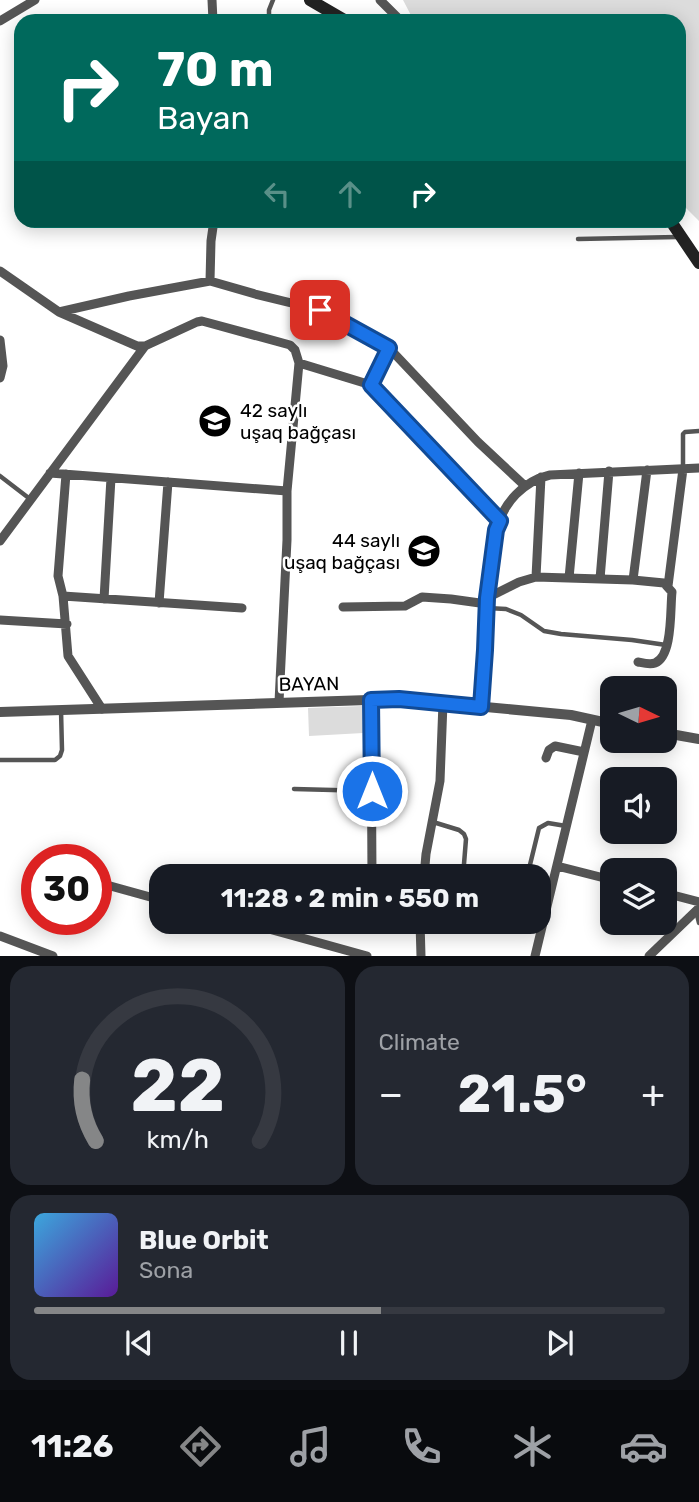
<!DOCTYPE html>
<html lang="en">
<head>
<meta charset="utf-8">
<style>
	:root { --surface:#171b24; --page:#242831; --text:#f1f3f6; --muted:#9ea1a6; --line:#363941; --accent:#858687 }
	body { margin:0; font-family:Rubik,sans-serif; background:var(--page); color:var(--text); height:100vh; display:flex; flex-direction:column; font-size:26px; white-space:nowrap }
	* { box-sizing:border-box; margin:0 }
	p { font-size:23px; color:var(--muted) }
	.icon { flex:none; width:38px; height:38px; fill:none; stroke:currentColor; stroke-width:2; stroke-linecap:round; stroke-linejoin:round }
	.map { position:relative; height:956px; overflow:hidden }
	.side { display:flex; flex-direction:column; gap:10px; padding:10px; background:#0d0f14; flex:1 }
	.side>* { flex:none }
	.top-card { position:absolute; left:14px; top:14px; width:672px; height:214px; border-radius:21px; box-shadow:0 4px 18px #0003; background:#00695c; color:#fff; overflow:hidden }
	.needle { width:46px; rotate:95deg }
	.tools { position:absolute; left:600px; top:676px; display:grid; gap:14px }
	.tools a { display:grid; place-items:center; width:77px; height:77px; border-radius:14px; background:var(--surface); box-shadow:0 4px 18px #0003; font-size:35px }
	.speed { position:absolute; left:21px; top:844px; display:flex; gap:14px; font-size:35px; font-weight:700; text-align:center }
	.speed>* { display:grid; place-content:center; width:91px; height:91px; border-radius:50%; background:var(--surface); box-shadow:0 4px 18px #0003; line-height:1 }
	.speed .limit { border:10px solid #d22; background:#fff; color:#111 }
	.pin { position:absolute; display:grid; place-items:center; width:60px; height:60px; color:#fff; margin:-30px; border-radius:14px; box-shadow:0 4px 10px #0006 }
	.me { position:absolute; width:77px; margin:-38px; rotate:0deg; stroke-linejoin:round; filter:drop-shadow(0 0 5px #0008) }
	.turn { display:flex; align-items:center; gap:24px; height:147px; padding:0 28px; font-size:32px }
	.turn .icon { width:91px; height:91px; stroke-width:2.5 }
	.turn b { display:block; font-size:49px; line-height:60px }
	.lanes { display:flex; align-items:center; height:66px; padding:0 28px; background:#0003; justify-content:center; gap:35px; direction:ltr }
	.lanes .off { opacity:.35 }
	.big { font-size:52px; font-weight:700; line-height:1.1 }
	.side .card { flex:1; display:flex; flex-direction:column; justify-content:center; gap:10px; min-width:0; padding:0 24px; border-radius:21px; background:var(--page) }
	.side .dial { align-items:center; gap:0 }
	.dial svg { height:182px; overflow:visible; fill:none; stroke:var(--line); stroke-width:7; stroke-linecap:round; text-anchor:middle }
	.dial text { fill:var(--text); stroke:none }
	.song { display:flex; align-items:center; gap:21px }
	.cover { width:84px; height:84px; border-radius:10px; background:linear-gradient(135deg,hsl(200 70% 55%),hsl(270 70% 35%)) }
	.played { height:7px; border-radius:4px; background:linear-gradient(90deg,var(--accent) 55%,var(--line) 55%) }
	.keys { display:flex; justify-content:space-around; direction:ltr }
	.heat { display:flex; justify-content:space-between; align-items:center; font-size:38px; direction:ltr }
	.side .tiles { flex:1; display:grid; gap:10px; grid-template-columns:1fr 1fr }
	.card:last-child { grid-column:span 2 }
	.trip { position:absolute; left:149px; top:864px; width:402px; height:70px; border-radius:21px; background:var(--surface); box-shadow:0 4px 18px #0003; font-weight:700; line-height:70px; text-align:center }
	.dock { display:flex; height:112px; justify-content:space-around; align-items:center; background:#090b0e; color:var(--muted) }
	.dock .icon { width:49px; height:49px }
	.dock .current { color:var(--accent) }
	.dock b { font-size:32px; color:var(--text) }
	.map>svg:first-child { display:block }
	.green { fill:#dcdcdc }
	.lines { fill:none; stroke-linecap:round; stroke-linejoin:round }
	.service { stroke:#555; stroke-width:4.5 }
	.minor { stroke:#555; stroke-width:9 }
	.tertiary { stroke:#555; stroke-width:10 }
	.secondary { stroke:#222; stroke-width:12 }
	.route-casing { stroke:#114b97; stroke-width:18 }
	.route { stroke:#1a73e8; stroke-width:12 }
	.labels { text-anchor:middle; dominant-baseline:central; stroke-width:5; stroke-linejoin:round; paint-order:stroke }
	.poi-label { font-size:19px; fill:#000; stroke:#fff; text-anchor:start }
	.street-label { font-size:19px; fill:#000; stroke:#fff }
</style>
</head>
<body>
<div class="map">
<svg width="699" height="956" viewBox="0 0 699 956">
	<rect width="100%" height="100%" fill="#fff"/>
	<path class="green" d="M403,0h296v221l-20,-20v-180h-265z
		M362,706l1,27 -54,3 -1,-28z"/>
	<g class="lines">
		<path class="service" d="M269,21v-11l4,-10
			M578,239l99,-2
			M683,469v-35l2,-2 14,-1
			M0,476l30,23
			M487,608l19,1 15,6 23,16 17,3 71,6 34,5
			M0,760h55l5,-4 2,-6 -1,-40
			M294,789l77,2
			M433,822l26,8 5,4 2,5 -2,25
			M527,877l12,-49 9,-5 18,3
			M696,911l3,12"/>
		<path class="minor" d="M212,0l1,21
			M380,0l21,21
			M0,21l35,-21
			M0,271l59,41 78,34h8
			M210,281l1,-40 3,-21
			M59,312l70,-16 81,-15 45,13 65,16 69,38 89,94 46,43
			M0,340l3,26 -3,12
			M299,363l72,22 129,136
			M371,385l18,-37
			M50,473l237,18
			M0,541l145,-195 52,-24 5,-1 88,24 5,5 4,13 -12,128v49l-8,162
			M536,577l5,-100
			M569,578l10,-105
			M600,579l9,-108
			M633,580l14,-110
			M668,586l15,-117
			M63,596l-5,-20 8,-102
			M487,598l32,-16 17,-5 97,3 31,3 8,9c-2,17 1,64 -17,71 -5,2 -12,0 -17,-1
			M104,599l7,-121
			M159,603l9,-121
			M343,607l62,-1 17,-9 29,2 36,5
			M0,620l67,4
			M371,700l1,177
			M481,707c3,-47 4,-94 10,-140 1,-12 1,-26 5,-38 8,-26 27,-48 54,-54l149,-7
			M102,709l-34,-53 -5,-60 179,12
			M546,758l3,-8 6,-4 29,6
			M557,866l55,14
			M424,877l2,-23 14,-73 3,-78
			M96,882l65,18
			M665,893l34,9
			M244,922l123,34
			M420,922l1,34
			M531,922l11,3
			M0,936l53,20
			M535,956l57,-236
			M649,956l50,-48"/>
		<path class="tertiary" d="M0,712l399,-13 172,16 41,9
			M665,733l34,6"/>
		<path class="secondary" d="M310,0l36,21
			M670,220l29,43"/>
	</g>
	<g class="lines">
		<defs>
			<path id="route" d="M320,310l69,38 -18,37 129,136 -4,9 -9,68 -2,52 -4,57 -82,-8 -28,1 1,91"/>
		</defs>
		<use href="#route" class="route-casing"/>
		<use href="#route" class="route"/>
	</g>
	<defs>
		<symbol id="school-disc" viewBox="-11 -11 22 22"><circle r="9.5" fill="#000" stroke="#fff"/><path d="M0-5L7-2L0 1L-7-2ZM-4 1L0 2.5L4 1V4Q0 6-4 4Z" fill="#fff"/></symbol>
	</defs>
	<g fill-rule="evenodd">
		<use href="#school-disc" x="196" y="402" width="38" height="38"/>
		<use href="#school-disc" x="405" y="532" width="38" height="38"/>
	</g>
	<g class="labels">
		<g class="poi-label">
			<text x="240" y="410">42 saylı<tspan x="240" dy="22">uşaq bağçası</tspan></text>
			<text x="400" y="540" text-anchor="end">44 saylı<tspan x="400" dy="22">uşaq bağçası</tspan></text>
		</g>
		<g class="street-label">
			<text transform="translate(309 684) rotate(-1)">BAYAN</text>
		</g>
	</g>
</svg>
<div class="tools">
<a><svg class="needle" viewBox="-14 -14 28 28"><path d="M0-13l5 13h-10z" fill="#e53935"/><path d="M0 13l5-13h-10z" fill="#9ea1a6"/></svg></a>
<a><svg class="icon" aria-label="sound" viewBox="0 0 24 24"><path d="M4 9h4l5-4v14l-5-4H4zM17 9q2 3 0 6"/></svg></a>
<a><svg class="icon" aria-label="layers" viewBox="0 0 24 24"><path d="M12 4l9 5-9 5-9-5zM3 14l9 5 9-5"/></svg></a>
</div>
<div class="speed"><div class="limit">30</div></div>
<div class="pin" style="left:320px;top:310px;background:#d93025"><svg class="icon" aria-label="arrive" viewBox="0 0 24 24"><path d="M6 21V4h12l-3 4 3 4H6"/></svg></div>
<svg class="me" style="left:372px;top:791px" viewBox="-20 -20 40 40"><circle r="17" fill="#1a73e8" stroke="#fff" stroke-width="3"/><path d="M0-11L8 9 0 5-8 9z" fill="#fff"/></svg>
<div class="trip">11:28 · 2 min · 550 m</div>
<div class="top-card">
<div class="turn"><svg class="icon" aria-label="right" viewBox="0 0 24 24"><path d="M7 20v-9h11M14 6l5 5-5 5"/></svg><div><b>70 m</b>Bayan</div></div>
<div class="lanes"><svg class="icon off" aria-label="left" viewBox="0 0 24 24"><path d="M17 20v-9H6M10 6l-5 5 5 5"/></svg><svg class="icon off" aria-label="ahead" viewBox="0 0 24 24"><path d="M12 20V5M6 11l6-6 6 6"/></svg><svg class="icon" aria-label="right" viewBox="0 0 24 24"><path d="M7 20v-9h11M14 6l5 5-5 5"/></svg></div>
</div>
</div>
<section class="side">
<div class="tiles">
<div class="card dial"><svg viewBox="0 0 100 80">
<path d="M14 69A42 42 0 1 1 86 69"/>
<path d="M14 69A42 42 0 0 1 8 42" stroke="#858687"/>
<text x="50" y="56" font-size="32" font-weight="700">22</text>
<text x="50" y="72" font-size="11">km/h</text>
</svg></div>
<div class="card"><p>Climate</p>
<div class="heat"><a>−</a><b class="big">21.5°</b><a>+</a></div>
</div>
<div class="card">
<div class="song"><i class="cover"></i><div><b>Blue Orbit</b><p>Sona</p></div></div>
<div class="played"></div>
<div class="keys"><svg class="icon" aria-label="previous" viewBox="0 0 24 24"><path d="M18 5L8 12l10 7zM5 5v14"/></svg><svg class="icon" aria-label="pause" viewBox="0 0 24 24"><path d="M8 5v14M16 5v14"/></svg><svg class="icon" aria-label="next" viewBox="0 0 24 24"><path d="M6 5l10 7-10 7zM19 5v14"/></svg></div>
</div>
</div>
</section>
<nav class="dock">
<b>11:26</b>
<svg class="icon current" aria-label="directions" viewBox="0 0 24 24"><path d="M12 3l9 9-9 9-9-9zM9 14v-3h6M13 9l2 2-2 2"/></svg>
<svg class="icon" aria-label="music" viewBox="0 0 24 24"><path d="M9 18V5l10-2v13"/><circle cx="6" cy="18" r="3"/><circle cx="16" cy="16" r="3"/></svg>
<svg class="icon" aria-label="phone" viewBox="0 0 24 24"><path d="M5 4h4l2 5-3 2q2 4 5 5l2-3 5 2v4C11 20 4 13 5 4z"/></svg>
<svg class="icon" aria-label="climate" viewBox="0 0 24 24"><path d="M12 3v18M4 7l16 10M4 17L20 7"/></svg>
<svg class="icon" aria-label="car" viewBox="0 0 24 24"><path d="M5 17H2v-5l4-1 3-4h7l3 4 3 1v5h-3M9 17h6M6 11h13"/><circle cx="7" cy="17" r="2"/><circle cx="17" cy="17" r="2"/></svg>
</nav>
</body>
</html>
